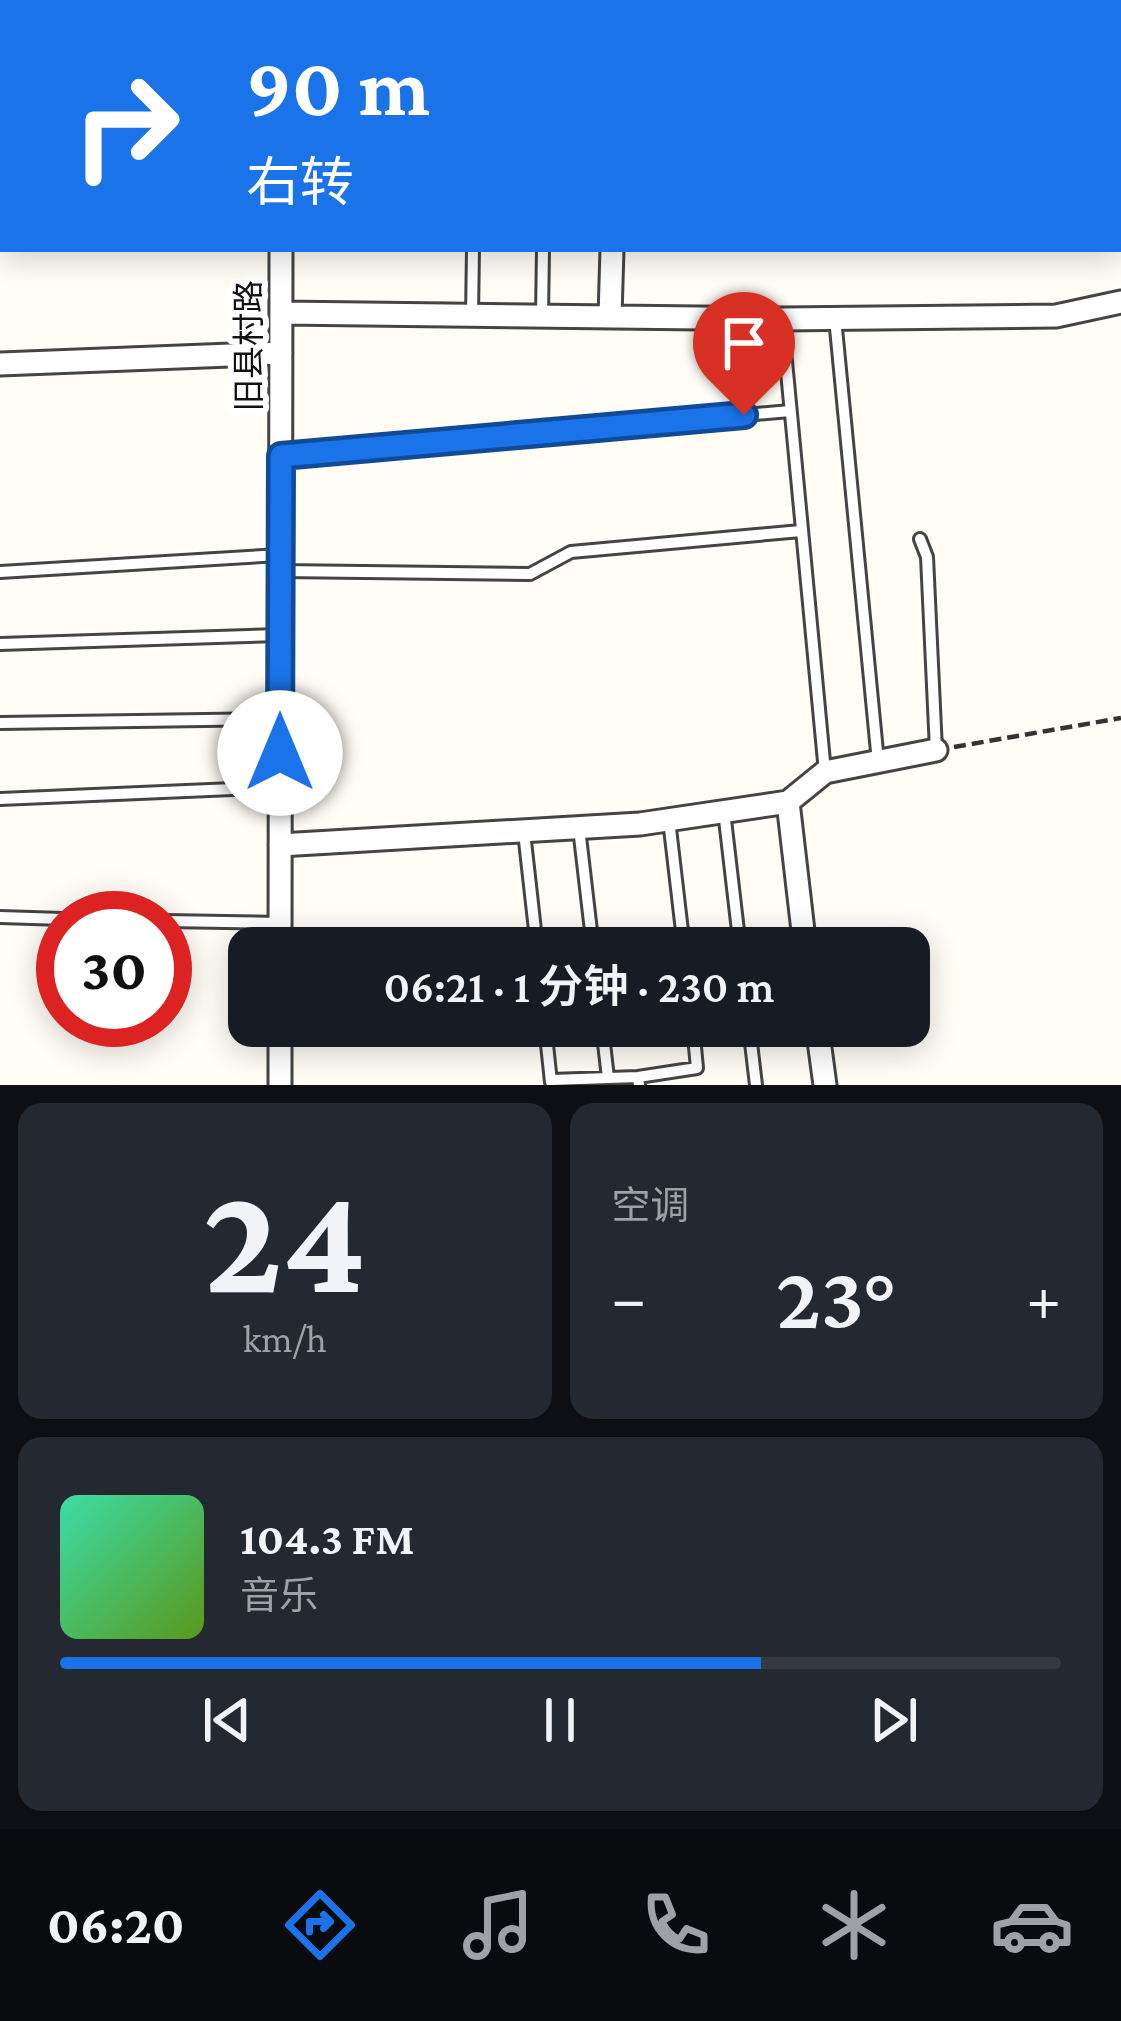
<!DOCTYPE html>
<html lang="zh">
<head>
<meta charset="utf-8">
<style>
	:root { --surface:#171b24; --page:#242831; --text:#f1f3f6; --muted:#9ea1a6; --line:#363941; --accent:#1a73e8 }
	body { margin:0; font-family:"Crimson Pro","Noto Sans SC",serif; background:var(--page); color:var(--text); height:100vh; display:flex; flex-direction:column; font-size:45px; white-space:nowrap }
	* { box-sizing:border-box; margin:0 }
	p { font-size:39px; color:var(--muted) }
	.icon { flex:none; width:66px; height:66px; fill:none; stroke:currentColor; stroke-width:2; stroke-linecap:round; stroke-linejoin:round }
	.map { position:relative; height:1085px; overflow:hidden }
	.panel { display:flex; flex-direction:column; gap:18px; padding:18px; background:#0d0f14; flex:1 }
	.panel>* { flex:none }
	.top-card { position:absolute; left:0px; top:0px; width:1122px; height:252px; box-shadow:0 6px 30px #0003; background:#1a73e8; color:#fff; overflow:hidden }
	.speed { position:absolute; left:36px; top:891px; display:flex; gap:24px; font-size:60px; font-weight:700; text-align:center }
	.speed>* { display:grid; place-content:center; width:156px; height:156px; border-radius:50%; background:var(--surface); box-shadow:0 6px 30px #0003; line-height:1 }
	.speed .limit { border:18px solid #d22; background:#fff; color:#111 }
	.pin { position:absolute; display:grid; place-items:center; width:102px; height:102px; color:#fff; margin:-123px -51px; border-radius:50% 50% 50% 0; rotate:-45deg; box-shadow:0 0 12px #0007 }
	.pin .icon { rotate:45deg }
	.me { position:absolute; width:132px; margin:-66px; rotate:0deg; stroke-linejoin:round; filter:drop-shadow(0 0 9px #0008) }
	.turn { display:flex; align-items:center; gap:42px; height:252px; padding:0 48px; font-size:54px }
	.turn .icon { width:156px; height:156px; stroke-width:2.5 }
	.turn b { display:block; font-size:84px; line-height:102px }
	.big { font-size:90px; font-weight:600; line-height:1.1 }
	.panel .tile { flex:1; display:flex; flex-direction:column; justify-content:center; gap:18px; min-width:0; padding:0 42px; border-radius:24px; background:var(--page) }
	.panel .dial { align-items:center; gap:0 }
	.dial b { font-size:156px; line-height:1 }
	.song { display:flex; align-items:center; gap:36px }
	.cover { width:144px; height:144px; border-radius:18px; background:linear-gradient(135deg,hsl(160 70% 55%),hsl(90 70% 35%)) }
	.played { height:12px; border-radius:6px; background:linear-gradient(90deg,var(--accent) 70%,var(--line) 70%) }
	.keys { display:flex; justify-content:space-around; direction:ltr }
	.heat { display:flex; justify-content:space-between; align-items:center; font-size:66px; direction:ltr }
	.panel .tiles { flex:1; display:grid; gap:18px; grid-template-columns:1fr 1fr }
	.tile:last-child { grid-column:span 2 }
	.trip { position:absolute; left:228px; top:927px; width:702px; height:120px; border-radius:24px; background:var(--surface); box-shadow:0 6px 30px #0003; font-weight:600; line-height:120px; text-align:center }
	.menu { display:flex; height:192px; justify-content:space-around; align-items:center; background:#090b0e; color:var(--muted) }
	.menu .icon { width:84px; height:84px }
	.menu .current { color:var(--accent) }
	.menu b { font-size:54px; color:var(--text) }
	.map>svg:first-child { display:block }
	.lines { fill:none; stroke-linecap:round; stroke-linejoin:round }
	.lane-casing { stroke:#444; stroke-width:16 }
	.street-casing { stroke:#444; stroke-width:27 }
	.path { stroke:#333; stroke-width:4.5; stroke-dasharray:12 6; stroke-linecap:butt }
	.lane { stroke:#fff; stroke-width:10 }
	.street { stroke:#fff; stroke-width:21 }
	.route-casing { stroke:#114b97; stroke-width:30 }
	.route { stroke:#1a73e8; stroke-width:21 }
	.labels { text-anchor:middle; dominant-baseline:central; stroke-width:12; stroke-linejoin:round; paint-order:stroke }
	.street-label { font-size:33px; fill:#111; stroke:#fff }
</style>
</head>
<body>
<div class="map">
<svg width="1121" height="1085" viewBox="0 0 1121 1085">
	<rect width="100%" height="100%" fill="#fffdf5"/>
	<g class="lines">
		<defs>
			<path id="lane" d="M476,3v-3
				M546,3l1,-3
				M0,62h3
				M0,141h3
				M472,316l1,-67
				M542,316l1,-67
				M835,318l43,444
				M782,319l43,453
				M281,456l509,-45
				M920,539l7,18 9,193
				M280,571l250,3 41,-22 230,-21
				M0,572l280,-17
				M0,644l280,-9
				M0,723l280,-4
				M0,799l280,-12
				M724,811l16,137
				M669,820l15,128
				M579,828l14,120
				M524,832l13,116
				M0,917l63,2
				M165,921l115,2
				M545,1026l6,56
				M602,1026l6,52
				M749,1026l7,59
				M551,1080l87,-3
				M639,1085l-1,-8 59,-9 -4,-42"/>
			<path id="street" d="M570,0l4,3
				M1055,0l1,3
				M281,3v-3
				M1119,210l2,7
				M281,313l501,6 274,-3 65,-14
				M610,317l2,-68
				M0,364l281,-11
				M788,802l17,146
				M280,845l360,-21 148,-22 37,-30 111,-22
				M280,948l1,-699
				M817,1026l8,59
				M280,1085v-59"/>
		</defs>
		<use href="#lane" class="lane-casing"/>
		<use href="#street" class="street-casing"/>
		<path class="path" d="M954,747l167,-29"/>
		<use href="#lane" class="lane"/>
		<use href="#street" class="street"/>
	</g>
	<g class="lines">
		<defs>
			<path id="route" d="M280,753l1,-297 463,-41"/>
		</defs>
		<use href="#route" class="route-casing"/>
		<use href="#route" class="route"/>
	</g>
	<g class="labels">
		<g class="street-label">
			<text transform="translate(248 346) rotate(-90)">旧县村路</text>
		</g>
	</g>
</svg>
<div class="speed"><div class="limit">30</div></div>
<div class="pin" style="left:744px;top:415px;background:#d93025"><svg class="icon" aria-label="arrive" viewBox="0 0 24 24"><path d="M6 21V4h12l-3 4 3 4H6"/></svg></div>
<svg class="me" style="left:280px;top:753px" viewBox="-20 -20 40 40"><circle r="19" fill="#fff"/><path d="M0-13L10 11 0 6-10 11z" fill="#1a73e8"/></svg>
<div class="trip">06:21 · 1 分钟 · 230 m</div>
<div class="top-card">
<div class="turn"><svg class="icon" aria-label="right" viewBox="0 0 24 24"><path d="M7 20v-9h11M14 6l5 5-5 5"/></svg><div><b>90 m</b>右转</div></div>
</div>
</div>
<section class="panel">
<div class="tiles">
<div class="tile dial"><b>24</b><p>km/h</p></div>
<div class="tile"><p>空调</p>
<div class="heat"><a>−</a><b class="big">23°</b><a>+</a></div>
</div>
<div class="tile">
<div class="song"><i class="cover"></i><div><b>104.3 FM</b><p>音乐</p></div></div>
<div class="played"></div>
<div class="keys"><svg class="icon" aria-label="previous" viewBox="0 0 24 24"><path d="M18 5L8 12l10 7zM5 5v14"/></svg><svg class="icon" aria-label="pause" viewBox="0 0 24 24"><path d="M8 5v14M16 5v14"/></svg><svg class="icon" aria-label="next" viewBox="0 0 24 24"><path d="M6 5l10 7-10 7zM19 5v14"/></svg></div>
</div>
</div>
</section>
<nav class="menu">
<b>06:20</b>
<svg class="icon current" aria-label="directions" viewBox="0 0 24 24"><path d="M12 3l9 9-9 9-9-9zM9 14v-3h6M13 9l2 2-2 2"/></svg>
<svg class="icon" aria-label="music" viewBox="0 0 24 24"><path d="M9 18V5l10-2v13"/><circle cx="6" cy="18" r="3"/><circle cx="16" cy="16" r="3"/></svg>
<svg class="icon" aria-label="phone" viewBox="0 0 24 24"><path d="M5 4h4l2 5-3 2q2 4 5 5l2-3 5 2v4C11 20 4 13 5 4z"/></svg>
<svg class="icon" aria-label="climate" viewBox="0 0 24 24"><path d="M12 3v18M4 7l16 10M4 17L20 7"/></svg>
<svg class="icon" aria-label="car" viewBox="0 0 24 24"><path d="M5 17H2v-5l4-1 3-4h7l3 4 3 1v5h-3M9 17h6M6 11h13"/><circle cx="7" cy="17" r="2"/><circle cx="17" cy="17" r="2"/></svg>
</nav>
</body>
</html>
